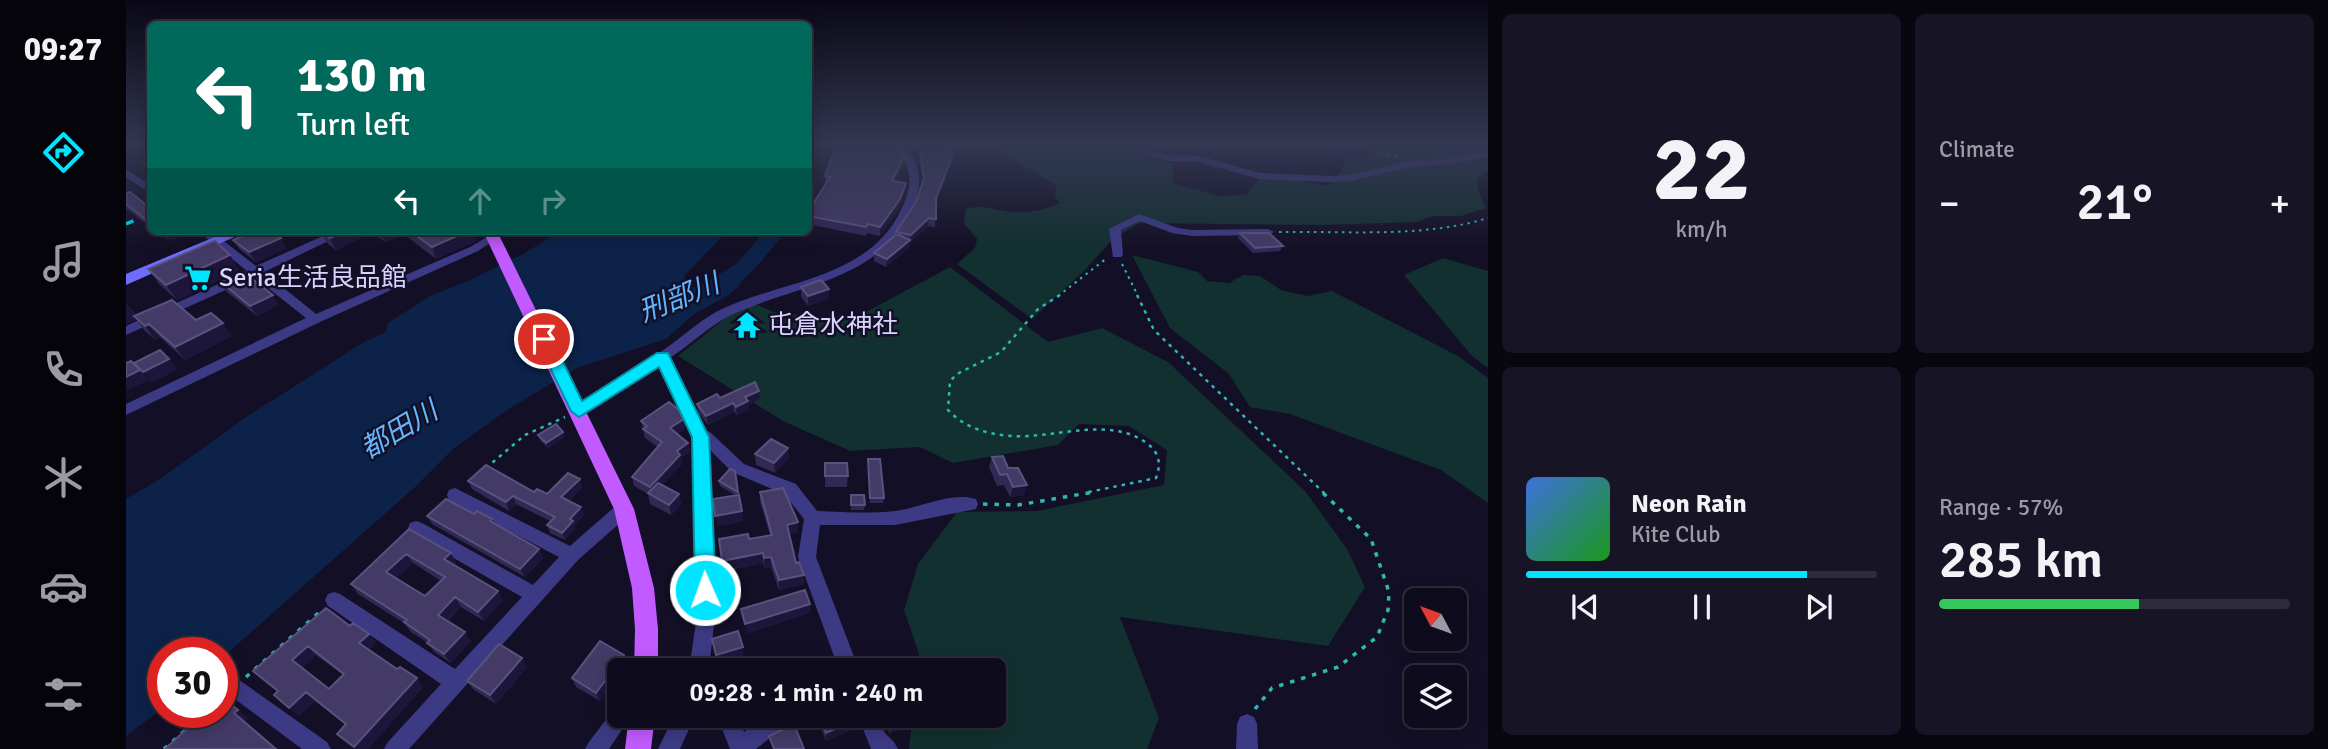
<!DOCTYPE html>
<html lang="en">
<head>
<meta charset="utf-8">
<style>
	:root { --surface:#0e0b1c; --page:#171425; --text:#f1f3f6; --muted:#9b9ba3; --line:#2e2b3b; --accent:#00e5ff }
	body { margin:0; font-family:Signika,"Noto Sans JP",sans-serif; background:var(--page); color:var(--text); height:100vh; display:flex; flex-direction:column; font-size:26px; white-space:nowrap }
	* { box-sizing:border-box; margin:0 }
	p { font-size:23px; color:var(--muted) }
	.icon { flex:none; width:38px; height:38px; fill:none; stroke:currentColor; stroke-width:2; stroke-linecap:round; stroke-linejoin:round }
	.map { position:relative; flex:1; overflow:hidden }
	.details { display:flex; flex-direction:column; gap:14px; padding:14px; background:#08060f; width:840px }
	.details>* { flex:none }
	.hud { position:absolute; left:21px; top:21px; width:665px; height:214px; border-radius:10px; box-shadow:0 4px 18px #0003,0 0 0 2px var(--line); background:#00695c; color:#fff; overflow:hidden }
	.needle { width:46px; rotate:311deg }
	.tools { position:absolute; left:1278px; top:588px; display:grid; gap:14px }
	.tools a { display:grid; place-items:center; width:63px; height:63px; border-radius:10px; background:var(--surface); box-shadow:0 4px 18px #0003,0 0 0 2px var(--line); font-size:35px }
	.speed { position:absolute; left:21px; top:637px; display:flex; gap:14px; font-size:35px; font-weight:700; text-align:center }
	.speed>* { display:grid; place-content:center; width:91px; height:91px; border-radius:50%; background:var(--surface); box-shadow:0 4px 18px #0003,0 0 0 2px var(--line); line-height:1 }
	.speed .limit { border:10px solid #d22; background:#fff; color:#111 }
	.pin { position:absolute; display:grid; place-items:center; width:60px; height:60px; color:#fff; margin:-30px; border:4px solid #fff; border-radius:50%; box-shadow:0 2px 7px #0007 }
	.me { position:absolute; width:77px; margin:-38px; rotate:358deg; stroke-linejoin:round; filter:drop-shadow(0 0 5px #0008) }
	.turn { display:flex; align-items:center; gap:24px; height:147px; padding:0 35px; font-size:32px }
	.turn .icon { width:91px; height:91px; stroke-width:2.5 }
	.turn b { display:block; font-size:49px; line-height:60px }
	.lanes { display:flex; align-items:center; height:66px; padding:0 35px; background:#0003; justify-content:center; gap:35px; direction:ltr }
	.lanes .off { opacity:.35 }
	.big { font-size:52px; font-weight:600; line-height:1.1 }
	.details .tile { flex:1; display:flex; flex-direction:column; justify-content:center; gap:10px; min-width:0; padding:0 24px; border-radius:10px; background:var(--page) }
	.details .dial { align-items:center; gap:0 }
	.dial b { font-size:91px; line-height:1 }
	.song { display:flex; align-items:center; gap:21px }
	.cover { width:84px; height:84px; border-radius:10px; background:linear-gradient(135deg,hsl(220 70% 55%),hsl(120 70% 35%)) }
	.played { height:7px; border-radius:4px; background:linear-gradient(90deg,var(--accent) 80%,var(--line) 80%) }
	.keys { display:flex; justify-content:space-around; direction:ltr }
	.heat { display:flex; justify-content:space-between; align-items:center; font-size:38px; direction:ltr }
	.charge { height:10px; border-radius:5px; background:linear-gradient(90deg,#34c759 57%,var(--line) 0) }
	.details .tiles { flex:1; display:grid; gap:14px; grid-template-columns:repeat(2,1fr) }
	.trip { position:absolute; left:481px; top:658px; width:399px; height:70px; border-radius:10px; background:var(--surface); box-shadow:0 4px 18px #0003,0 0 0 2px var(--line); font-weight:600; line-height:70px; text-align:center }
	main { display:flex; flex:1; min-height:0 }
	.tabs { display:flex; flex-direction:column; width:126px; justify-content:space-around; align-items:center; background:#06040b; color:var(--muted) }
	.tabs .icon { width:49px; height:49px }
	.tabs .on { color:var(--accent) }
	.tabs b { font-size:32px; color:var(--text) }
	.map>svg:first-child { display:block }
	.green { fill:#12302f }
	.water { fill:#0c2248 }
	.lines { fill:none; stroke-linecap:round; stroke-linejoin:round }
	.river { fill:#0c2248; fill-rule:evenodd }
	.path-far2 { stroke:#2fb8b0; stroke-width:2; stroke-dasharray:2.5 4.5; stroke-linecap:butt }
	.path-far1 { stroke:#2fb8b0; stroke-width:2.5; stroke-dasharray:3.5 5; stroke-linecap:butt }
	.path { stroke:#2fb8b0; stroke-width:3.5; stroke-dasharray:4.5 7; stroke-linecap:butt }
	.street { fill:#3d3a85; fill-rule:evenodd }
	.secondary { fill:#6f6bff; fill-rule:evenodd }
	.primary { fill:#c25bff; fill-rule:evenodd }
	.rail { stroke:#00e5ff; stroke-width:3.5; stroke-dasharray:8 7; stroke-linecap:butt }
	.wall { fill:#312854; fill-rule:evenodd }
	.shaded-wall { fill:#1d163a }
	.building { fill:#433a66; stroke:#5a527e; stroke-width:2; fill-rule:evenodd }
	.route { fill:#00e5ff; stroke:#0095a6; stroke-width:2 }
	.labels { text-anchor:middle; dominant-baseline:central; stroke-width:5; stroke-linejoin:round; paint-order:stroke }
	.poi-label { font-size:26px; fill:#d9d4ff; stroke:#130f26; text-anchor:start }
	.water-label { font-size:28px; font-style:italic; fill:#62b6ff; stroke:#130f26 }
</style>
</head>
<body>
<main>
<nav class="tabs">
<b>09:27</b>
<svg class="icon on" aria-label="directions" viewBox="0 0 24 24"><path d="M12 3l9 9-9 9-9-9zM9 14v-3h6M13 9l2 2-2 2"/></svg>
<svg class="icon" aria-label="music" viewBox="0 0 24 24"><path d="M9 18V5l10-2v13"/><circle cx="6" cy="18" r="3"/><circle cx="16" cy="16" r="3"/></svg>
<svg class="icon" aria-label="phone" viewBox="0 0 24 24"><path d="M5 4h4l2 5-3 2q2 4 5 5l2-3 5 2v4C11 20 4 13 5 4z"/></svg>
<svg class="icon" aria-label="climate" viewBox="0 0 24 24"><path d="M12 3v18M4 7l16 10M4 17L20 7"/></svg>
<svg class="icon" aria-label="car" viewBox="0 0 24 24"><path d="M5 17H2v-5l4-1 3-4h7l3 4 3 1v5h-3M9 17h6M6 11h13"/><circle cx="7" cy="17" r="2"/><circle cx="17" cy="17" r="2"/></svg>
<svg class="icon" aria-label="filters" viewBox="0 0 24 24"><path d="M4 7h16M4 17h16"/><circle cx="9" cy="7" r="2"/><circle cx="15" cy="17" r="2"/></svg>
</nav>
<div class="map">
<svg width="1362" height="749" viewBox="0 0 1362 749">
	<rect width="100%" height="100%" fill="#130f26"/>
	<path class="green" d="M889,145h97l28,10 33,8v20l45,13 29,-1 13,-17 32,1 35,7 12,-12 9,-16 20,-1 9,-4 1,-8h110v26l-11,7 1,12 8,18 -25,8h-28l-16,6 -96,3 -181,-2 -26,15 -29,32 -53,49 -75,-55 18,-16 2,-9 -13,-16 2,-14c17,-5 27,1 44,3 16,1 35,-1 50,-9l-5,-6 1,-12 -57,-34z
		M1006,255l66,17 9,9 22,2 14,-8 17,1 21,14 26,6 25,-5 126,65 30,22v125l-47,-33 -151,-56 -40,-7 -21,-33 -59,-46z
		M1317,258l45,13v97l-15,-11 -69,-82z
		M824,267l98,75 54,-14 66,34 137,129 42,58 18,38 -37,59 -208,-29 39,101 -12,31h-238l4,-33h81v-46h-77l2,-16 -15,-44 14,-46 39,-52 80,-1 127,-26 3,-35 -38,-24 -50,-2 -21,21 -105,18 -33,-16 -70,4 -67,-30 -105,-65 70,-56 25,12 78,8z"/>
	<path class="water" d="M434,231h168l-44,45c8,21 28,12 40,1l18,6 -13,12 -35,19 -28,25 -89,29 -70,42 -54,39 -38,38 -193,171v-5h-59v55l-37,28v-237l34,-20 86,-62 118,-75 22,-10 2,-9 42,-27 38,-15 57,-28z"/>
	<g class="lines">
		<path class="river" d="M682,145h11l-5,14 -6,1z
			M639,231h20c-17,24 -58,77 -91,69l-3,-5 3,-5 42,-26z"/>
		<path class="path-far2" d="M1243,145l12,9 17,2
			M380,231l7,3
			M1153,232c67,-1 145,6 209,-14
			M996,264l16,32
			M932,296l49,-38"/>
		<path class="path-far1" d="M934,295l-22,14 -37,43 -44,22 -7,7 -2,29c17,18 39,24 63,26 44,3 99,-21 137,8 12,10 13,21 8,34l-72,15
			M1011,295l17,35 170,163
			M360,468l39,-33 40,-18"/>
		<path class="path" d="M857,504l35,1 76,-13
			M120,677l76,-67
			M1129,709l17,-21 66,-21 39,-30 11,-27 1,-18 -18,-53 -49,-47
			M38,749l24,-21"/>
		<path class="street" d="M768,145h10c17,20 19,38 9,63 -32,73 -118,77 -182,107 -22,11 -40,29 -61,43l34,72 6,2 34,32 52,20 21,27c26,1 52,3 78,0 25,-3 56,-20 81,-12l2,5 -2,5 -81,16h-75l-4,32 43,113h-20l-41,-113 6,-38 -20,-25 -52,-22 -24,-24 7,167 -6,55h-20l8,-55 -5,-178 -32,-72 -76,50h-10l-2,-4 2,-4c28,-18 57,-35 85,-54 20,-13 37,-30 57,-41 62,-32 153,-31 186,-104 12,-27 10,-39 -8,-63z
			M985,145h15l43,10 31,1 60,17 71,3 19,-1 60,-14 39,-3 39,-7v6l-39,7 -39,3 -60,14 -19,1 -72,-3 -60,-17 -30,-1z
			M0,169l24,16v8l-24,-16z
			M1013,214l39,14 14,2 76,-1 6,3 -6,3 -76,1 -20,-3 -32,-12 -19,9 2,25 -2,2h-8l-4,-28z
			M72,231h13l45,35 78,-35h15l-85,41 52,42 154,-67 24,-14 6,3 -22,15 -158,71 -194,93v-11l180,-86 -52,-41 -128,58v-9l121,-55z
			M329,488l115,58 48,-42 6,-2 6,2 2,5 -2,5 -52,46 -169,189h-25l4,-7 53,-58 -113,-78 -3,-6 3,-6 6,-2 6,2 115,75 67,-72 -112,-64 -2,-5 2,-5 6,-2 6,2 111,62 26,-28 -110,-57 -2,-5 2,-5z
			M109,677l92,65 4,7h-29l-74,-55 -3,-7 3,-7z
			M494,706v10h11l-22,33h-24l4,-7 25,-33z
			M1121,714l7,3 3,7 1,25h-22l1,-25 3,-7z
			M548,716h21l-15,33h-22z
			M591,716h20l7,16 21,-16h27l-3,7 -33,26h-26z
			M732,716h20l7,17 9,9 4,7h-27z"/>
		<path class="secondary" d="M103,231h19l-122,54v-11z"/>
		<path class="primary" d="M357,231h14l137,278 20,79 4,41v41h-24l1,-41 -3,-41 -18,-79z
			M503,716h26l-4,33h-26z"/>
		<path class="rail" d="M0,224l24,-10"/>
	</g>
	<path class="wall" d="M780,145h8l-3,5z
		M791,145h12l22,17 -15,41 -1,24 -7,-1 -18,16 -1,6 -23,19 -12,-6v-8l22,-18v-3l20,-30 7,-20z
		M1202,145h43l3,1 -3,5 -37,-2z
		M778,157l-1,8 -8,16 10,10 -5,16 -20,29 -13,-3 -1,3 -58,-12v-12l17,-28v-8z
		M0,193l24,15v19l-23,-18 -1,1z
		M30,231h26l3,4 -16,6z
		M185,231h161l4,10 -40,18 -31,-24 -20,7 -13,-10 -36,18 -8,-6 -6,-10 -5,2z
		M1114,233l43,13 -3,5 -27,2 -15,-15z
		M107,240l54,8 -31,14 -16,-12z
		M22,269l91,1 -62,30 -18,-16z
		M95,282l58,23 -22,11 -30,-24z
		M675,287l28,2 -1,10 -20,7 -7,-9z
		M0,303l10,12 60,5 36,16 -47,24 -25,-23 -5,3 -11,-10 -8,-11 -10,5z
		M633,391l1,8 -12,6 1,5 -12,5 -3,-3 -26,13 -10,-13 -1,-8 23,-6z
		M558,419l1,10 -8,5 11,9 2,9 -9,6 1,6 -20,21 17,9 2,11 -10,10 -21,-11 -2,-10 -14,-8 -2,-9 26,-30 -13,-9 -4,-17z
		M412,435l27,2 -17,11 -8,-8z
		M662,448l1,10 -14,15 -19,-8 -1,-11z
		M866,457l16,11 19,17 -3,10 -14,2 -6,-12 -7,1 -8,-19z
		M742,459l16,39 -1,5h-13z
		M699,463l23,13 -1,11h-22z
		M454,479l2,8 -13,14 15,14 -10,11 1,3 -10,11 -15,-7 -3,-8 3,-4 -34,-17 -7,7 -37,-22 -4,-8 79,13z
		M593,481l19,11 5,29 -26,5 18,-31 -15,-9z
		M634,492l38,30v10l-9,2 7,29 8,21 -25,6 -8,-23 -7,1 -1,-5 -35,7 5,30 -16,4 -1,-10 7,-24 -4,-31h30l21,-4 -10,-33z
		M725,495l14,10 -1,5h-13z
		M348,514l18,5 3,4 44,26 4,9 -18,19 -93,-53 -5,-8z
		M283,529l47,34 -2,2 49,35 -19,21 -23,-14 -13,14 23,20 -20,22 -17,-11 -6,-9 -17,-11 -7,-9 -46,-29 -7,-10zM287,563l28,18 -16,15 -29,-18z
		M224,626l19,8 7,8 -8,8 55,37 -55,62h-12l-19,-15 9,-9 -31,-24 -16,15 -25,-21 4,-4 -25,-20zM190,655l27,20 -14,14 -27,-21z
		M501,664l-7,6v5l-20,26 -24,-14 -4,-9z
		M401,667l-31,37 -23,-15 -6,-8z
		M692,716h31l2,14 -25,11 -8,-20z
		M754,716h27l1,2 -2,9 -16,7z"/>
	<path class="shaded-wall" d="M827,155l-2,7 -16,43 1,-7z
		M778,157l-1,8 -12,24 1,-8z
		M780,183l-1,8 -5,16 -20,29v-9z
		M803,218l-1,8 -18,16 1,-7z
		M41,231h15l3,4 -16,6 -6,-8z
		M188,231h14l-11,5z
		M219,231h26l1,1 -36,18 -6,-12z
		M254,231h23l2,4 -20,7z
		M342,231h4l4,10 -40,18 -4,-12z
		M155,238l6,10 -31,14 -7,-10z
		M784,240l-1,8 -23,19 1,-8z
		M104,255l9,15 -62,30 -11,-15z
		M703,289l-1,10 -20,7v-10z
		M147,295l6,10 -22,11 -7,-10z
		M0,303l12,15 -12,6z
		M97,323l9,13 -47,24 -10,-13z
		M23,324l11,13 -5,3 -10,-14z
		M43,359l9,10 -26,14 -9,-11z
		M14,370l9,10 -23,11v-14z
		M633,391l1,8 -12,6 1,5 -12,5 -1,-8 9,-10z
		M607,403l1,9 -26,13 -2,-9z
		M558,419l1,10 -13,8 -2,-9z
		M437,432l2,5 -17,11 -2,-5z
		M562,443l2,9 -9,6 1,6 -30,32 -2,-9 27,-36z
		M662,448l1,10 -14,15 -1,-10z
		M454,479l2,8 -18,18 -3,-8z
		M901,485l-3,10 -14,2 3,-10z
		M553,494l2,11 -10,10 -2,-10z
		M387,496l3,8 -7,7 -3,-9z
		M455,507l3,8 -10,11 1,3 -10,11 -3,-7 8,-14z
		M616,511l1,10 -26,5 -2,-10z
		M672,522v10l-11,3v-10z
		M413,549l4,9 -18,19 -5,-8z
		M325,553l5,10 -5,5 -7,-9z
		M637,553v10l-40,7 -1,-9z
		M280,554l7,9 -20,19 -7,-10z
		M645,557v10l-7,1v-10z
		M678,575v9l-25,6v-10z
		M372,591l5,9 -19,21 -6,-9z
		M606,591l1,9 -16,4 -1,-10z
		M329,597l6,10 -17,17 -6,-9z
		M684,604v9l-63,21 -2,-10z
		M339,632l6,9 -20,22 -7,-9z
		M243,634l7,8 -10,10 -7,-9z
		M182,646l8,9 -15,14 -9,-9z
		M617,647l1,9 -27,8 -1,-9z
		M498,655l3,9 -4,6h-3v5l-20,26 -4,-8z
		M396,658l5,9 -31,37 -6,-9z
		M291,678l6,9 -55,62h-11l-3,-2z
		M180,692l9,9 -16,15 -10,-8z
		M96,697l27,21 -4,4 32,27 -43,-36z
		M782,718l-2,9 -16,7 2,-8z
		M726,722l-1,8 -25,11v-8z"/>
	<path class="building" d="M710,145h61l7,12 -12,24 14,2 -6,16 -20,28 -12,-3 -2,3 -58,-11v-4l22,-35 -5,-1z
		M793,145h10l2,2 17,-2 5,10 -17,43v21l-7,-1 -18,17 -15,-3 20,-30 8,-24z
		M1215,145h30l3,1z
		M24,161v8l-6,-6z
		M4,192l20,16v15l-24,-19v-11z
		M129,231h16l10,7 -32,14 -16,-12z
		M200,231h19l-15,7 -8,-5z
		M284,231h58l-36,16z
		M1114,233h29l14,13 -28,2z
		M771,234l13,6 -23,19 -13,-6z
		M89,241l15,14 -64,30 -18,-16 64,-27z
		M117,272l30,23 -23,11 -29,-24z
		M695,280l8,9 -21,7 -7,-9z
		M46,300l24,20 15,-7 12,10 -48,24 -26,-23 -4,2 -11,-10z
		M34,350l9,9 -26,13 -9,-9z
		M5,361l9,9 -14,7v-14z
		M629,382l4,9 -14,6 3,4 -12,6 -3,-4 -27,13 -9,-12 20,-10 3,4z
		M543,402l10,8 5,9 -14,9 18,15 -11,8 3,4 -30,32 -18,-10 30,-35 -19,-13 4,-3 -6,-5z
		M430,424l7,8 -17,11 -8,-8z
		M645,439l17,9 -14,15 -19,-9z
		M877,456l5,12h10l9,17 -14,2 -6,-13 -7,1 -8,-18z
		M742,459h12l4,39h-14z
		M699,463h22l1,13h-23z
		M360,465l48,27 3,-3 10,5 21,-21 12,6 -19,18 20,10 -11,12 3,2 -11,12 -15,-8 8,-8 -42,-21 -7,6 -38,-21z
		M604,469l5,2 3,21 -19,-11z
		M532,483l21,11 -10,11 -21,-12z
		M657,488l15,34 -11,3 9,38 3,-1 5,13 -25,5 -8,-23 -7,1 -1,-5 -41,8 -3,-22 29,-5 1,5 23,-4 -12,-43z
		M613,495l3,16 -27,5 -2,-17z
		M725,495h13l1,10h-14z
		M320,499l28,15 3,-3 15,8 -2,2 49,28 -19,20 -93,-53z
		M283,529l42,24 -7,6 54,32 -20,21 -23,-15 -17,18 27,17 -21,22 -17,-11 3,-3 -26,-18 3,-2 -56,-36zM280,554l39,23 -20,19 -39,-24z
		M602,568l4,23 -16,3 -1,-23z
		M679,590l5,14 -65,20 -4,-15z
		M200,608l24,18 3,-3 16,11 -10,9 38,26 3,-2 17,11 -63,69 -17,-13 9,-10 -40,-32 -17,16 -15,-13 4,-4 -25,-20zM182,646l36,28 -15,15 -37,-29z
		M612,631l5,16 -27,8 -4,-16z
		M474,641l24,14 -28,38 -24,-15z
		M373,644l23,14 -32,37 -23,-14z
		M96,697l16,13 -4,3 42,36h-111l40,-37h17z
		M693,716h30l3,6 -26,11z
		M760,716h21l1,2 -16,8z
		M668,724l10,25h-30l-5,-13z"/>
	<linearGradient id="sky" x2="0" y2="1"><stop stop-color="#0a0815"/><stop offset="0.58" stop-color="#333752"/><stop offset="1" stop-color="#333752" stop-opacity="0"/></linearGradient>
	<rect width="1362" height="249" fill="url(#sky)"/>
	<path class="route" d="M418,334l8,5 30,62 75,-48h11l41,84 7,153 -3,6 -8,3 -7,-3 -3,-6 -3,-153 -33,-70 -80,50 -8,-6 -35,-72z"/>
	<defs>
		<symbol id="supermarket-bare" viewBox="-9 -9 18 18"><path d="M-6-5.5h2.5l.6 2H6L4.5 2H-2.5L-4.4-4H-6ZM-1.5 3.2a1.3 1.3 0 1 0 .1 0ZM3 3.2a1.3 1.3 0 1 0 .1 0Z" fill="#00e5ff" stroke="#130f26" stroke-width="2.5" paint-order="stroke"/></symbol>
		<symbol id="temple-bare" viewBox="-9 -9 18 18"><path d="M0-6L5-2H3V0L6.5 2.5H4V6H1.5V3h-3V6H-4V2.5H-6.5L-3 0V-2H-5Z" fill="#00e5ff" stroke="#130f26" stroke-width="2.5" paint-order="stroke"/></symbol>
	</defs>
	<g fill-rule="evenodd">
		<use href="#supermarket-bare" x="53" y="259" width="38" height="38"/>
		<use href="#temple-bare" x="602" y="306" width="38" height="38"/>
	</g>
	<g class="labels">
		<g class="poi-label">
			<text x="93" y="278">Seria生活良品館</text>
			<text x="642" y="325">屯倉水神社</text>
		</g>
		<g class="water-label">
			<text transform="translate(553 298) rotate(-22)">刑部川</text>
			<text transform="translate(273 430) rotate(-31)">都田川</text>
		</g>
	</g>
</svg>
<div class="tools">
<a><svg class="needle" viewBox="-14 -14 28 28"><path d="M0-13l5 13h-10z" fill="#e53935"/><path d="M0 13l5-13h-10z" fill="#9b9ba3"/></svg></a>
<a><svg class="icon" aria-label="layers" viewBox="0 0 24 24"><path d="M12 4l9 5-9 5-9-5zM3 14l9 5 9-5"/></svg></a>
</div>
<div class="speed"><div class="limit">30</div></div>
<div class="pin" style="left:418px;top:339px;background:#d93025"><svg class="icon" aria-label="arrive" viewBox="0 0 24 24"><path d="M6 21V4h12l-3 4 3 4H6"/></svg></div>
<svg class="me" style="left:579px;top:590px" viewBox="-20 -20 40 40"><circle r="17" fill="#00e5ff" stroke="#fff" stroke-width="3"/><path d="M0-11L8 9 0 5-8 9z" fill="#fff"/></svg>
<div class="trip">09:28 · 1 min · 240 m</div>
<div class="hud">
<div class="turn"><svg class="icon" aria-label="left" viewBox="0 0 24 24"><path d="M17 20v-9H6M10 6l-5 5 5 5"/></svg><div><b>130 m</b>Turn left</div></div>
<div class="lanes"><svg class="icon" aria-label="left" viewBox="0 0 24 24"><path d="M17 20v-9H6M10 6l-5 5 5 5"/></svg><svg class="icon off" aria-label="ahead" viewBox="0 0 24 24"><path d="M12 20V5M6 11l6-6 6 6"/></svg><svg class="icon off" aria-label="right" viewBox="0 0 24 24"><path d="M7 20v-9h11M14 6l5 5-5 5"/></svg></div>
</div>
</div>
<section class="details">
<div class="tiles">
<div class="tile dial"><b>22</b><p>km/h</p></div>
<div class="tile"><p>Climate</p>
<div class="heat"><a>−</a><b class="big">21°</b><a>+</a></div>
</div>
<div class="tile">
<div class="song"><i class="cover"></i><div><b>Neon Rain</b><p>Kite Club</p></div></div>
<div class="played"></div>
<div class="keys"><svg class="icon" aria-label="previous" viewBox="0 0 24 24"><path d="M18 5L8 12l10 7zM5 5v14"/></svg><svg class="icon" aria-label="pause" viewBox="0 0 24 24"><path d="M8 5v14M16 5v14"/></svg><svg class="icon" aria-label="next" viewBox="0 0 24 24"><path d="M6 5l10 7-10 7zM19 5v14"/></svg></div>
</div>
<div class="tile"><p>Range · 57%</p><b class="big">285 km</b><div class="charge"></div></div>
</div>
</section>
</main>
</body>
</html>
